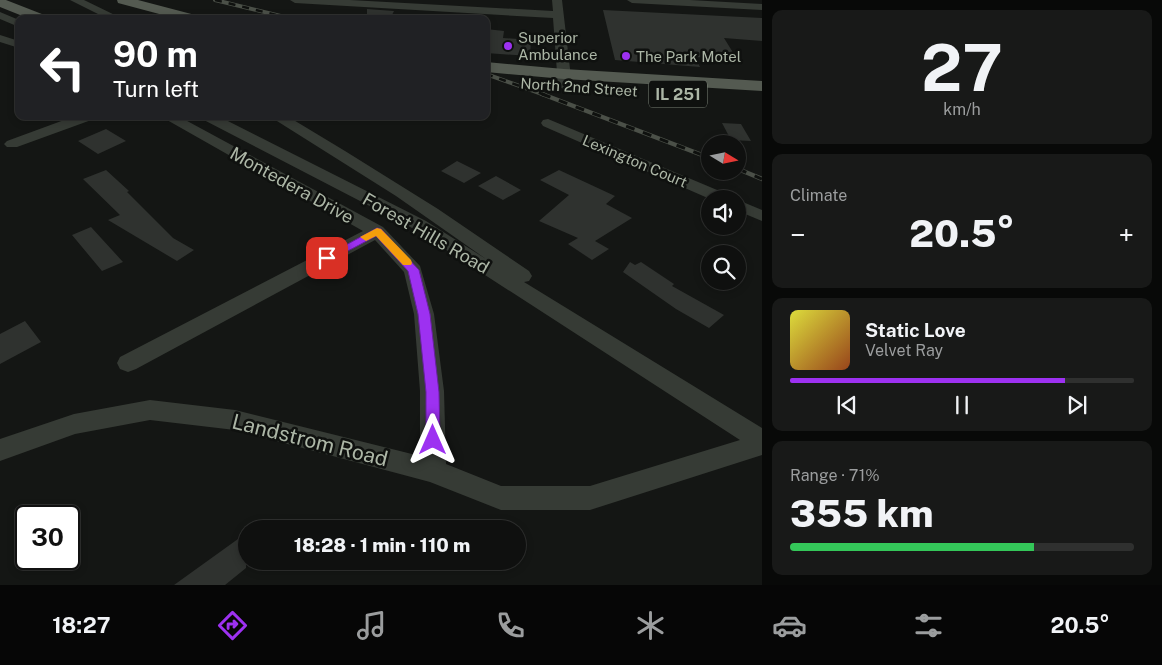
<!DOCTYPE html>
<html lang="en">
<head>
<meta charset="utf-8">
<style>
	:root { --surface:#0f100f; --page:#181918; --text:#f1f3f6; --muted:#9b9d9e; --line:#2f302f; --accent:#9d31f1 }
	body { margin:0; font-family:"Public Sans",sans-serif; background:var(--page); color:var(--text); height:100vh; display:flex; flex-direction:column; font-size:19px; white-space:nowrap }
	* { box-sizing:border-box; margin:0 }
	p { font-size:16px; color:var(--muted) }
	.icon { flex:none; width:28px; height:28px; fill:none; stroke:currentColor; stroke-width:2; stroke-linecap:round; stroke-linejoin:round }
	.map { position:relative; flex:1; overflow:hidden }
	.drawer { display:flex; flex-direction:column; gap:10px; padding:10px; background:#080908; width:400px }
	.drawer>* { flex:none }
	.top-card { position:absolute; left:15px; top:15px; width:475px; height:105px; border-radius:10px; box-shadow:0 2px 8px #0003,0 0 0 1px var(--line); background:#202124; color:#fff; overflow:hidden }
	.needle { width:32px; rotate:100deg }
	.tools { position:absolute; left:701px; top:135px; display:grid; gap:10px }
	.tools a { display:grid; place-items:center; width:45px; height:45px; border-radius:50%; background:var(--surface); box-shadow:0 2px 8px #0003,0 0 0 1px var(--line); font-size:25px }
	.speed { position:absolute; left:15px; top:505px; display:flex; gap:10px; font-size:25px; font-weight:700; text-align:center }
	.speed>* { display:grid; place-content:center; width:65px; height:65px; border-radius:50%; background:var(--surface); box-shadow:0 2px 8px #0003,0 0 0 1px var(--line); line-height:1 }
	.speed .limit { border:2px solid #111; border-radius:8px; background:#fff; color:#111 }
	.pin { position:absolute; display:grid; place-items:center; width:42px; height:42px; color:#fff; margin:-21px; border-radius:10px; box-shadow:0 2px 8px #0006 }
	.me { position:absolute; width:55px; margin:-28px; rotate:0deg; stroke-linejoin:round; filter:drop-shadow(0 0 4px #0008) }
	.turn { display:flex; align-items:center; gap:18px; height:105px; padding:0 15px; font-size:22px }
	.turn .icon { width:65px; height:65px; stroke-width:2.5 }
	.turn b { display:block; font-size:35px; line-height:42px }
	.big { font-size:38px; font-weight:800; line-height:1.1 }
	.drawer .card { flex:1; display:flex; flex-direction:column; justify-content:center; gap:8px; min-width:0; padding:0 18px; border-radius:10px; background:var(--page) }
	.drawer .dial { align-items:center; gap:0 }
	.dial b { font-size:65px; line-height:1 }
	.song { display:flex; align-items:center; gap:15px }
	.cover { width:60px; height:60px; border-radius:8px; background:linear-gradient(135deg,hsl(60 70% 55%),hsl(20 70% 35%)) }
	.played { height:5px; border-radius:2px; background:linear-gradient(90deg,var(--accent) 80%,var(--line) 80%) }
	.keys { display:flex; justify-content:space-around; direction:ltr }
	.heat { display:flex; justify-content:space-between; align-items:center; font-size:28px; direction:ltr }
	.charge { height:8px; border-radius:4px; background:linear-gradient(90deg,#34c759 71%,var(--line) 0) }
	.trip { position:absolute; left:238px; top:520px; width:288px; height:50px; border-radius:25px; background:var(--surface); box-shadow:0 2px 8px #0003,0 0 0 1px var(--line); font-weight:800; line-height:50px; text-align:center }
	.tabs { display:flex; height:80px; justify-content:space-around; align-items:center; background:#060606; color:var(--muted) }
	.tabs .icon { width:35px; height:35px }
	.tabs .active { color:var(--accent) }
	.tabs b { font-size:22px; color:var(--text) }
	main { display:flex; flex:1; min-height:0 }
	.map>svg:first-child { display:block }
	.building { fill:#2f322f }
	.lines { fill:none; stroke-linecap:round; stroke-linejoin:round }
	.minor { fill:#363b35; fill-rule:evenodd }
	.major { fill:#545a51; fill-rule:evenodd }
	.rail-far1-casing { stroke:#4b5048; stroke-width:4 }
	.rail-casing { stroke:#4b5048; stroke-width:4.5 }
	.rail-far1 { stroke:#0f110f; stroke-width:2.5; stroke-dasharray:7; stroke-linecap:butt }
	.rail { stroke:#0f110f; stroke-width:3; stroke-dasharray:9; stroke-linecap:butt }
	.route { fill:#9d31f1; stroke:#66209d }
	.slow { fill:#f59e0b }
	.poi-dot { fill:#9d31f1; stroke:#0f110f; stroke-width:2 }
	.labels { text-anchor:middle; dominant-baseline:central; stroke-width:5; stroke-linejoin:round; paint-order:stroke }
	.far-poi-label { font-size:15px; fill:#acb6a6; stroke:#0f110f; text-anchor:start }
	.far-street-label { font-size:15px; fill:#acb6a6; stroke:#0f110f }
	.shield { fill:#0f110f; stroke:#7d8479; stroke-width:1 }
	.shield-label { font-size:16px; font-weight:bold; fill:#acb6a6 }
	.street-label { font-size:18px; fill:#acb6a6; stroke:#0f110f }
	.near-street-label { font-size:21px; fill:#acb6a6; stroke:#0f110f }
</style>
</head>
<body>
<main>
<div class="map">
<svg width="762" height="585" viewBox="0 0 762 585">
	<rect width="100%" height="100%" fill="#141614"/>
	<path class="building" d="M367,9l27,2 -4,8h-23z
		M603,10l159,8v23l-38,-3 13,21 -42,-2 5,10 -85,-7z
		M486,29l18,2 -1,7 28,2 -1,16 -44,-3z
		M722,123l19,1 10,17 -20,-1z
		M106,129l20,12 -28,13 -20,-13z
		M457,161l24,12 -17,10 -23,-12z
		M106,170l23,21 -2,1 46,46 21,12 -17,11 -69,-41 12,-5 -37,-36z
		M559,170l56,26 -9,8 26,14 -37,23 14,8 -17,11 -24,-16 10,-6 -39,-17 30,-26 -29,-15z
		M496,176l25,14 -18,10 -25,-14z
		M91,227l32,35 -21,9 -30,-36z
		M630,262l5,3 6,-3 33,22 -2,2 52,29 -15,13 -33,-19 -53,-37z
		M25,321l16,21 -41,22v-30z
		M238,539l8,11v18l-21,17h-51z"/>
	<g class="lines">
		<path class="minor" d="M70,0h14l39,19h-15z
			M290,0h60l203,11 -1,-11h10l10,86 -7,4 -7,-4 -5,-68 -258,-15z
			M627,0h63l72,4v6l-130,-7z
			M0,12l19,8v7l-19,-8z
			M0,35l19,6v7l-19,-6z
			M75,116h21l-2,3 -77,28h-10l-3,-3 3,-3z
			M160,116h18l205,111 37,39 14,48 10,77 2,73 55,22h89l150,-46 -326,-211 -212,-110 -2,-3h18l208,105 60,38 -90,-63 -127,-80h18l58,35 93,58 91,62 3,5 -3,5 -5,1 238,146v27l-172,55h-89l-71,-28 -195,-52 -85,-10 -75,14 -75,27v-22l74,-25 76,-14 85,10 185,46v-65l-6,-77 -10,-42 -29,-32 -239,129 -8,3 -8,-3 -3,-6 3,-6 243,-126z
			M548,119l181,76 2,4h-21l-167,-73 -2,-3 2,-3z
			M738,200l24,10v11l-24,-10z"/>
		<path class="major" d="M0,0h6l41,16 2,3h-19l-30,-12z
			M117,0h21l61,16 2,3h-23l-60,-16z
			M486,62l78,7 198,12v10l-198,-12 -78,-7z"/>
		<defs>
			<path id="rail-far1" d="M215,0l78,19
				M486,74l59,21"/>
			<path id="rail" d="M542,94l168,64
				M738,169l24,10"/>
		</defs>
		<use href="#rail-far1" class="rail-far1-casing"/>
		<use href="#rail" class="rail-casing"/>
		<use href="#rail-far1" class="rail-far1"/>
		<use href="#rail" class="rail"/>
	</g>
	<path class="route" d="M377,228l4,1 38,41 11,44 9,78 1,48 -2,4 -5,2 -5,-2 -2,-4v-48l-8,-78 -10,-43 -32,-35 -45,24h-8l-1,-2z"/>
	<path class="slow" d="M377,228l4,1 30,31 1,3 -1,2h-8l-27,-29 -10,5 -6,-4z"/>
	<g class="poi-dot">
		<circle cx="508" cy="46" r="5"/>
		<circle cx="626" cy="56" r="5"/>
	</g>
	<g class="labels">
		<g class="far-poi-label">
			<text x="518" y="37">Superior<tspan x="518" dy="17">Ambulance</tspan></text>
			<text x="636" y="56">The Park Motel</text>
		</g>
		<g class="far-street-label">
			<text transform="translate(579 87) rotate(4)">North 2nd Street</text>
			<text transform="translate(635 161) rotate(23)">Lexington Court</text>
		</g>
		<rect class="shield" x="649" y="80.5" width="58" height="27" rx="4"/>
		<g class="shield-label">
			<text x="678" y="94">IL 251</text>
		</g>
		<g class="street-label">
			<text transform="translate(292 185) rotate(29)">Montedera Drive</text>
			<text transform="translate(426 233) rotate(30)">Forest Hills Road</text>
		</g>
		<g class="near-street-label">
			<text transform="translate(310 440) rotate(14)">Landstrom Road</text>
		</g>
	</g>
</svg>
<div class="tools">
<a><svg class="needle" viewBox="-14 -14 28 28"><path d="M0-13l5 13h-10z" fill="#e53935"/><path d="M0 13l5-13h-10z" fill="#9b9d9e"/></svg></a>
<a><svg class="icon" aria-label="sound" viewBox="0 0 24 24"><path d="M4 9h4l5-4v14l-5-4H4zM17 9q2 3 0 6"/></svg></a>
<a><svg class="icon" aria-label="search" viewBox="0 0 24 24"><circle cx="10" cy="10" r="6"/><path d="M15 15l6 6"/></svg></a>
</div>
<div class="speed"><div class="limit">30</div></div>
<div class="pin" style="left:327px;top:258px;background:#d93025"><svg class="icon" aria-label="arrive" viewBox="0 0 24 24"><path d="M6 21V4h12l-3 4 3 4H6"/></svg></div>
<svg class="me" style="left:433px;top:440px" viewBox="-20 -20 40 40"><path d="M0-17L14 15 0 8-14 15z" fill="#9d31f1" stroke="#fff" stroke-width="4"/></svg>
<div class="trip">18:28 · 1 min · 110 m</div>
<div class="top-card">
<div class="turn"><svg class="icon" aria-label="left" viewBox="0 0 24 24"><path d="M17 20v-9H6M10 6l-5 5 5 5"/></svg><div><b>90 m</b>Turn left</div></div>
</div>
</div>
<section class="drawer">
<div class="card dial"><b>27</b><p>km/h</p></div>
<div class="card"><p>Climate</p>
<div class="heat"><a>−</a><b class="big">20.5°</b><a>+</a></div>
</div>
<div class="card">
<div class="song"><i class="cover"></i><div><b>Static Love</b><p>Velvet Ray</p></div></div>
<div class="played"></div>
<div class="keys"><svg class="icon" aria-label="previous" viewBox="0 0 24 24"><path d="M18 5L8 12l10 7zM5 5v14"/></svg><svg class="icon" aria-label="pause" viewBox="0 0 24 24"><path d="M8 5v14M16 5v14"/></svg><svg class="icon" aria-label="next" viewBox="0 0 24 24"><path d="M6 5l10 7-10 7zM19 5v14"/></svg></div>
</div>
<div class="card"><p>Range · 71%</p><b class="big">355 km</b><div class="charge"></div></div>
</section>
</main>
<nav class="tabs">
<b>18:27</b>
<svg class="icon active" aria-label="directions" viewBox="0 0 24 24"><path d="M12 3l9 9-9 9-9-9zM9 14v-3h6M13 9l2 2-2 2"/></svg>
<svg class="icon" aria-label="music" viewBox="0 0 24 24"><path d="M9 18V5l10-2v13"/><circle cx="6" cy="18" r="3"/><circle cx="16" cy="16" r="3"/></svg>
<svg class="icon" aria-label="phone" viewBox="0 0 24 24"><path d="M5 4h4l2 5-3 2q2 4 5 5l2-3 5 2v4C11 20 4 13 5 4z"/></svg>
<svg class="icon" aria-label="climate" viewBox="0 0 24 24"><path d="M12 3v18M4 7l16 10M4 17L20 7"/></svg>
<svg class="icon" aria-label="car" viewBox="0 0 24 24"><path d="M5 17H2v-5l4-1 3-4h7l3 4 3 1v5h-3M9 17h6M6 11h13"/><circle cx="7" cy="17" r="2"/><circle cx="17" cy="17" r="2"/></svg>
<svg class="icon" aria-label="filters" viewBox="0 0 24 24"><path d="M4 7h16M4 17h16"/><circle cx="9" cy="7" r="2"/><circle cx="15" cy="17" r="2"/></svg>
<b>20.5°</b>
</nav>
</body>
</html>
